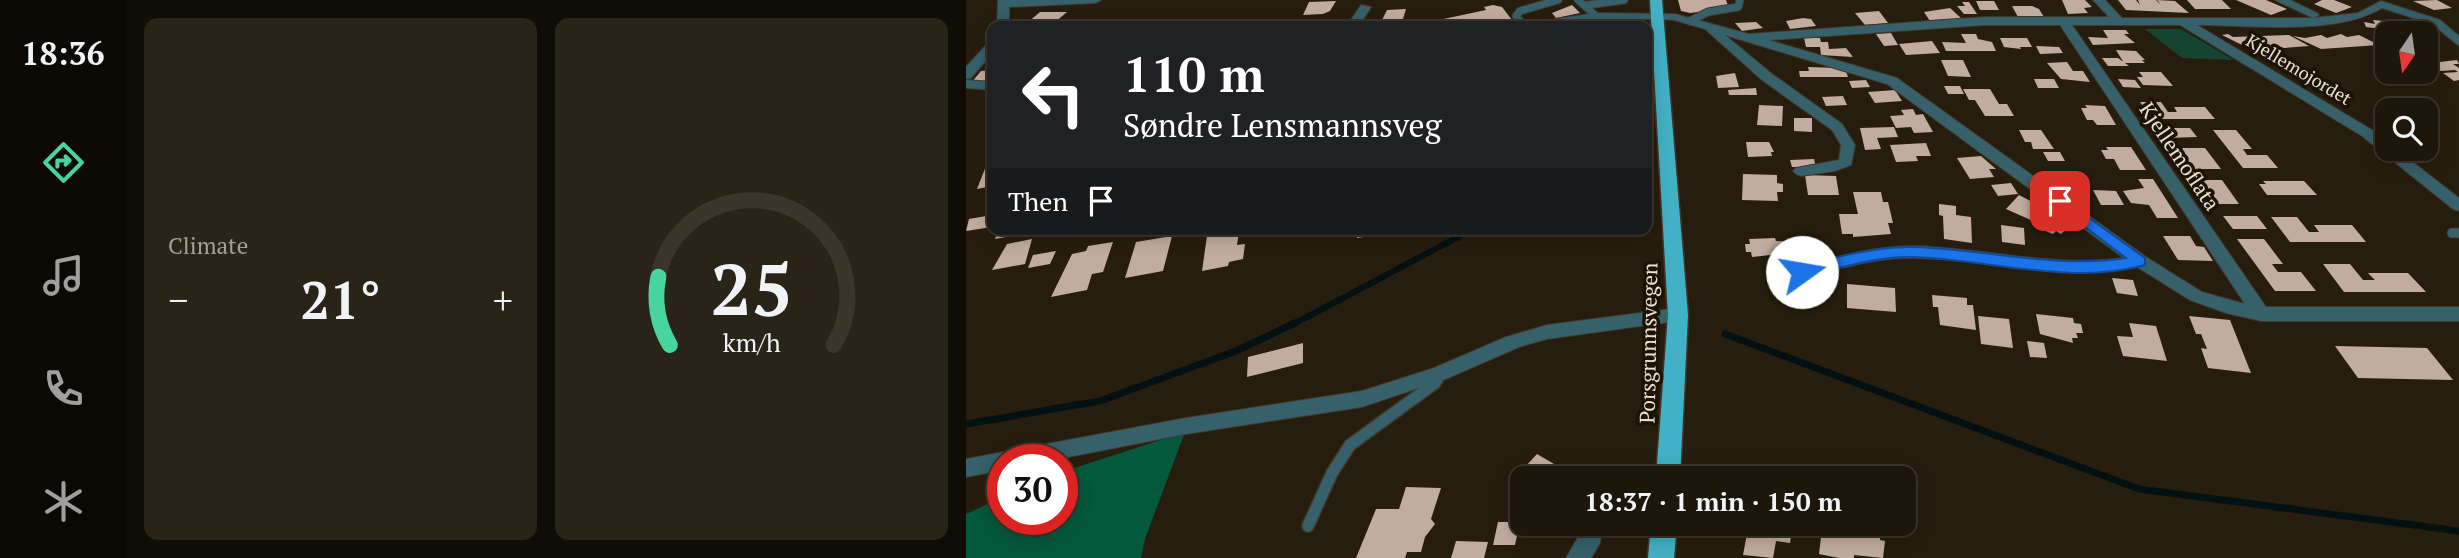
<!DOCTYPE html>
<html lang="en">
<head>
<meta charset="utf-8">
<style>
	:root { --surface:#1d160a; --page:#2a2318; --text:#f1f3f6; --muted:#a09f9c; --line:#3b352b; --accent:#47d49e }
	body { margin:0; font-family:"PT Serif",serif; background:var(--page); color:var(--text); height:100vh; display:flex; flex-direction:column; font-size:26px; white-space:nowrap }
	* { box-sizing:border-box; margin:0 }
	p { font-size:23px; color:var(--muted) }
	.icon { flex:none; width:38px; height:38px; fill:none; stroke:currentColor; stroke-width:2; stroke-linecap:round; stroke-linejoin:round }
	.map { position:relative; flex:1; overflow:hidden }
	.sheet { display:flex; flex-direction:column; gap:18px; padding:18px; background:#100c06; width:840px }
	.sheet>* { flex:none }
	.top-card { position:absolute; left:21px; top:21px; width:665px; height:214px; border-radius:14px; box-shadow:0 4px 18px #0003,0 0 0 2px var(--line); background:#202124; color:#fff; overflow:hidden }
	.needle { width:46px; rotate:193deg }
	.buttons { position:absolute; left:1409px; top:21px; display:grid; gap:14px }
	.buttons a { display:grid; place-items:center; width:63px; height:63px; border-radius:14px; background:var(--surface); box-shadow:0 4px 18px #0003,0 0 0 2px var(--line); font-size:35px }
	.speed { position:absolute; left:21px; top:444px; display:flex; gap:14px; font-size:35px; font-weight:700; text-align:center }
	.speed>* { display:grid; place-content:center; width:91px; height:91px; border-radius:50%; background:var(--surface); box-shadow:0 4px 18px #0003,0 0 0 2px var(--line); line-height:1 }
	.speed .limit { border:10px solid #d22; background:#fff; color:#111 }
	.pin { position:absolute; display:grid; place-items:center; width:60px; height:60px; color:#fff; margin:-30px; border-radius:14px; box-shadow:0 4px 10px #0006 }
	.me { position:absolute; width:77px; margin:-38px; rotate:77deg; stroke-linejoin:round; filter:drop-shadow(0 0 5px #0008) }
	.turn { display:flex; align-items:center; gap:24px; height:147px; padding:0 21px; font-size:32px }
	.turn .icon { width:91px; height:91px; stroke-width:2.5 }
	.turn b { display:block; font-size:49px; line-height:60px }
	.then { display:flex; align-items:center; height:66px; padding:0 21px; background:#0003; gap:14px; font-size:26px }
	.big { font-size:52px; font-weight:700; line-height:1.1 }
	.sheet .tile { flex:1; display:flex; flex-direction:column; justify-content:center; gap:10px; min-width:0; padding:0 24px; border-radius:14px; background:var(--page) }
	.sheet .dial { align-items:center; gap:0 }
	.dial svg { height:182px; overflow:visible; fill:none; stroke:var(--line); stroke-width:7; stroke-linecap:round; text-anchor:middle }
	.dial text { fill:var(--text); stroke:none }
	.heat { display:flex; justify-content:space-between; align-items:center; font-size:38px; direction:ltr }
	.sheet .tiles { flex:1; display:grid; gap:18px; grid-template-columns:repeat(2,1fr) }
	.trip { position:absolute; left:544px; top:466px; width:406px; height:70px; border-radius:14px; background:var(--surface); box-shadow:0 4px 18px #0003,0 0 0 2px var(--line); font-weight:700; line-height:70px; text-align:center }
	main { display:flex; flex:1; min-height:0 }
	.tabs { display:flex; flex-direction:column; width:126px; justify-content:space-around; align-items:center; background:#0c0904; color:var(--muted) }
	.tabs .icon { width:49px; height:49px }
	.tabs .active { color:var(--accent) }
	.tabs b { font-size:32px; color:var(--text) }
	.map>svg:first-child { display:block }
	.green { fill:#154430 }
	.forest { fill:#04583b }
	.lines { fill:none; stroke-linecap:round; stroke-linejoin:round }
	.stream-far1 { stroke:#031113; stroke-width:6 }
	.stream { stroke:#031113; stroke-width:7 }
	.building { fill:#c1ac9f }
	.service-far2-casing { stroke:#42382a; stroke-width:9 }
	.service-far1-casing { stroke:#42382a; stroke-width:11 }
	.service-casing { stroke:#42382a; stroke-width:14 }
	.minor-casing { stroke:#42382a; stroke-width:2 }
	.trunk-casing { stroke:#42382a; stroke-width:3 }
	.service-far2 { stroke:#36606a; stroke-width:7 }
	.service-far1 { stroke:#36606a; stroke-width:9 }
	.service { stroke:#36606a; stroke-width:11 }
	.minor { fill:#36606a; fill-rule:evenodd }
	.trunk { fill:#42b0c5; fill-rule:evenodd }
	.route { fill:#1a73e8; stroke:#114b97; stroke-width:2 }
	.labels { text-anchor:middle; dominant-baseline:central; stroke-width:7; stroke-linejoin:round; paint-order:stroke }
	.far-street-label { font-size:18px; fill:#e6dfd5; stroke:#1d1305 }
	.street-label { font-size:21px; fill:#e6dfd5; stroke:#1d1305 }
</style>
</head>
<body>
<main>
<nav class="tabs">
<b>18:36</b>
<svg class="icon active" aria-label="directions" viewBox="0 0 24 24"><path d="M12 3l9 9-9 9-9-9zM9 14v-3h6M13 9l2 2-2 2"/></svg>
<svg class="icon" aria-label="music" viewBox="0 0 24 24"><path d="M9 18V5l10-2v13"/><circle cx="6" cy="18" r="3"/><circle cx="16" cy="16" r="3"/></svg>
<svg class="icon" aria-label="phone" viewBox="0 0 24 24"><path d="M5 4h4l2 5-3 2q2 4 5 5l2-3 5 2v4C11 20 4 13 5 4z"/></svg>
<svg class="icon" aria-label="climate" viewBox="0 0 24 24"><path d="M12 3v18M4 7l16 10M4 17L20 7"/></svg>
</nav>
<section class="sheet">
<div class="tiles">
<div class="tile"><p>Climate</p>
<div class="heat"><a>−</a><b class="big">21°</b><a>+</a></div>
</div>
<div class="tile dial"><svg viewBox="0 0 100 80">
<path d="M14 69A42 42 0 1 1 86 69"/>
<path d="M14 69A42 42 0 0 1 9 39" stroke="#47d49e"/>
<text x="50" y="56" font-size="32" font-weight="700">25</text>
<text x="50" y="72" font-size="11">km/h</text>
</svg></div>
</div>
</section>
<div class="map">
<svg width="1493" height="558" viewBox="0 0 1493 558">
	<rect width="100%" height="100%" fill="#271d0e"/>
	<path class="green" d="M1179,29h36l53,31 -52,-2z"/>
	<path class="forest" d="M219,432l-40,107 -4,19h-175v-44l37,-17v23h59v-48z"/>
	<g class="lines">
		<path class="stream-far1" d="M326,325l181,-96"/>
		<path class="stream" d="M759,334l414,155 320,42
			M0,424l134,-23 136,-50 59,-28"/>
	</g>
	<path class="building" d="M712,0h48l3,8 -39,5 -9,-2z
		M1096,0h23l7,7 -8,1 4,5 -20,1z
		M1152,0h18l4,5 -2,-5h18l5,5 -4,-5 18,1 14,12 -63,-3z
		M1221,0h35l9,9h-36z
		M1270,0h30l21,9 -16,6z
		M1356,0h12l18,7 -16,6 -22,-9z
		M1471,0l15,8 -18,2 -21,-9z
		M370,1l-6,10 -7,3 -20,1 6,-13z
		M1010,1h18l5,9h-19z
		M996,2h7l8,12h-13l-7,-8h8z
		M527,5l9,2 14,18 -79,1 -3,-5 52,-11 -2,-3z
		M606,5l8,8 -24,5 -4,-5z
		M1046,6h20l7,3 5,8h-26z
		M984,8l12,11 -32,2 -6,-9z
		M440,9l-3,10 -21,1 5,-10z
		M913,11l9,12 -23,2 -10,-12z
		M74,12h27l-13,11 -25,3 3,-3h-5z
		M837,18l8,1 5,7 -26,3 -4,-8z
		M143,19l-3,3 36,-1 -5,5h-43l6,-6z
		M1407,20l11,1 6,9 -24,-3 -2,-5 11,2z
		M1425,20l39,4 5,6 -37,-1 -8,-2 -5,-6 8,1z
		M195,21h32l-5,5h-32z
		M251,21h27l-4,5h-27z
		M790,22l7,6 -21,3 -7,-8z
		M1137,30h23l3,4h-5l11,9 -42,2 -5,-8 20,1z
		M925,33l7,12 -14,1 -8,-12z
		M995,34h15l2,5 14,3 4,9h-50l-4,-9 24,1z
		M1262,34l5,3 56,-2 20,11 -38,3 -6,-4 -17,3 -26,-13z
		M1375,34l6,3 12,-2 20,10 -58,4 -28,-13 12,2 16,-3 6,3z
		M838,38h16l1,4h7l1,7 17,-1 7,9 -32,-2 -1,-8h-14z
		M1034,38h27l5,9h-12l1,2 -17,-2z
		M966,41l8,12 -34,2 -7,-11z
		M1070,46l23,1 4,6 -23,1z
		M1150,50l20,1 9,9h-3l3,3h-21z
		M1136,58h16l11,8h-21z
		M975,60h22l8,17 -23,-1z
		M1491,60l2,4h-6l6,4v12l-5,1 -11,-8 15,-1 -3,-2 -14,1 -10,-8z
		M1101,62l6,9h10l7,11 -29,-3 -14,-16z
		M842,67l31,1 7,3 2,6h-48l-1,-6h10z
		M26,70v11l-21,2 10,-12z
		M1173,72h22l12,14 -30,-1 -6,-8h6z
		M769,73l4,14 -21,1 -2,-12z
		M1068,79h20l5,9h-21z
		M1152,79l17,1 6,8 -18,-1z
		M900,80l4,7 -18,1 -3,-7z
		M978,86h16l4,8h-16z
		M790,88l1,7h-28l-1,-5z
		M997,89h27l9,15h8l7,12h-29l-10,-16h-6z
		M929,90l7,11 -27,2 -7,-11z
		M877,96l4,9 -21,1 -4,-9z
		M1174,102h21l7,10h9l-3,-5h31l10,12h-63z
		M793,105l24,1 -1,20 -25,-1z
		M1119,105l20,1 11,19h-19l-4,-5h-6l-6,-12h6z
		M947,109l3,6 7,-1 10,18 -19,1 -3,-6 -15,1 -6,-12 14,-1 -3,-5z
		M828,118h18v14l-18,-1z
		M928,127l4,10 -21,1 4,11 -16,1 -5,-22z
		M1194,128h30l7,9 -30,1z
		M1053,130h22l13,19h-21l-2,-7h-6z
		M1247,130h23l16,19h-9l4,6h20l11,13h-35z
		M780,142h23l5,10h-3l1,4 -24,1z
		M960,143l5,13h-15l2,5 -22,1 -6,-17z
		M1140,147h25l15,23h-26l-6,-11h-8l-5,-9h7z
		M1208,148h31l16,21h-32z
		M1077,152h17l5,9h-17z
		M26,155v31l-15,3 13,-33z
		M1015,156l15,13h-7l5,8 -24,2 -13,-21z
		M848,159l2,8h-24l-2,-7z
		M777,174l34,1v8l6,1v8h-6l1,9 -36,-1z
		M839,175l31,1 3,19h-31z
		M1172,179h15l25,39h-21l-8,-13 -18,-2 -8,-12 21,-3z
		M1231,180h25l17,24h-25z
		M1297,181h41l13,14h-50l-8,-11h7z
		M1045,183l7,11 -20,2 -7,-11z
		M1127,190l23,1 8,14h-23z
		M887,192h28l2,10h5l5,21h-5l3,11 -38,3v-3h-11l-3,-20h19z
		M1053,195l52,27 -3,6 -7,6 -5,-3 -3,3 -10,-4 3,-3 -40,-18z
		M973,204l17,2v9l15,2 1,26 -28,-4 -1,-23 -4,-1z
		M26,215v12l-26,4 3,-12z
		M1257,216h34l10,13h-34z
		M1305,217h26l12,15h10l-5,-7h38l14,17h-76z
		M1035,225l23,3 1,17 -23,-3z
		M33,229h34l-1,3 -37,7z
		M242,229h36l-5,3 -2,13 8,-1 -2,15 -14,3 -1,4 -26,5z
		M391,229h43v2l-43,7z
		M206,236l-9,35 -38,7 11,-36z
		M1197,236h27l6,10 8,1 9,14 -35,-1z
		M809,238l1,3 22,1 2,10 -48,5 -1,-5h-5l-1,-8h5l-1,-5z
		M66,239l-7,25 -33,6 15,-26z
		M1271,239h27l19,25h-11l6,8h23l15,19h-41z
		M147,242l-10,30 -11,2 -5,16 -36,7 21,-43 14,-3 2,-5z
		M90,251l-6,13 -22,4 5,-13z
		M1357,264h27l13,16h12l-7,-7h40l18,19h-82z
		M1146,278l21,2 5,16 -21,-3z
		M881,284l48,4 1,24 -49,-4z
		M966,295l35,3v7h6l3,25 -36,-5 -2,-18h-5z
		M1070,314l37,4 1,5 7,1 2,9h-7l2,5h-6l1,5 -33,-9z
		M1012,316l31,3 4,29 -32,-4z
		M1223,316l41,4 21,53 -43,-5 -7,-20 6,1 -6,-15h-5z
		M1163,323l27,3 11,35 -44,-5 -6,-20 16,1z
		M1061,341l17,2 3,15 -17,-1z
		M337,343v20l-56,14 1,-20z
		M1369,346l92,2 26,32 -95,-2z
		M571,454l29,17 -5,5 4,2h-43v14l-13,-8z
		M440,487l35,1 -10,31 4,5 -10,13 -4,15h-14l-2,6h-49l20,-49h23z
		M532,522h22l-5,23h-22z
		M783,523h44l-3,20 -14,-2 -3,17 -30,-3z
		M863,523h52l-1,17 5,1 -2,17 -29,-3v3h-15l-20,-4 3,-25 6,2z
		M490,541l32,1 -4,16h-33z"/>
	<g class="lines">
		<defs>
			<path id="service-far2" d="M612,0l18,16
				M621,5l37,-5
				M724,21l18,-9 30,-5 2,-7
				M558,26l-8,-10 4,-5 38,-11"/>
			<path id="service-far1" d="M1486,233h7"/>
			<path id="service" d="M342,526l24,-53 18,-28 85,-62 6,-10"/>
			<path id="minor" d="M32,0h103l-6,3 -86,4v19h-12z
				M1127,0h12l17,18h191l-38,-18h15l27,13 2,2 -6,3 45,-5 23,-12 59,19 19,16v10l-27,-22 -50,-16c-46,28 -131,17 -185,17l175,105 15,12v7h9l63,49v13l-6,-2 -91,-73 -182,-111h-108l194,282h193v14h-198l-35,-8 -36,-13 -53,-33c-76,12 -148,-8 -224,-9 -37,-1 -74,11 -110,20l-6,-2 -3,-4 3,-4c37,-11 78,-22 117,-22 70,2 140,22 210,12l-237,-174 -162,-49 47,39 70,50 13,21 -4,20 -16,6 -34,5 -5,-2 -3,-3 3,-3 43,-8 2,-15 -9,-15 -70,-50 -57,-51 -31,-9 -17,-1h-61l-41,7h-26l6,-4 61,-9 79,1 74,20 236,-17h124zM1019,25h75l185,279 -43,-12 -56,-35 -249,-179 -128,-38z
				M395,5l10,2 -12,19h-12z
				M26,42v11l-21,25 -5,1v-12l22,-24z
				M0,80l26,2v8l-26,-2z
				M712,308l6,2 3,5 -3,5 -137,19 -28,8 -71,31 -86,29 -176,27 -133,26h-50v10l-37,7v-18l220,-41 176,-27 72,-23 72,-31 41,-12z
				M614,523h23l-3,20 -9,15h-25l11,-19z"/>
			<path id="trunk" d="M684,0h12l26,315 -8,163h-24l12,-163z
				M685,523h26l-3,35h-26z"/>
		</defs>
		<use href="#service-far2" class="service-far2-casing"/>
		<use href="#service-far1" class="service-far1-casing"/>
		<use href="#service" class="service-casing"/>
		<use href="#minor" class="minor-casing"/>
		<use href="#trunk" class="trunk-casing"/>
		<use href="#service-far2" class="service-far2"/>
		<use href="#service-far1" class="service-far1"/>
		<use href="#service" class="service"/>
		<use href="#minor" class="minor"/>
		<use href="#trunk" class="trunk"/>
	</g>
	<path class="route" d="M1094,197l85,61v7c-75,21 -156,-6 -233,-8 -36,-1 -74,12 -110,20l-7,-5 2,-4c36,-10 78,-22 116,-21 71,2 142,22 213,11l-71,-54 -3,-3z"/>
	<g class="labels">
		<g class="far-street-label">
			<text transform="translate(1333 69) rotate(31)">Kjellemojordet</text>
		</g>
		<g class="street-label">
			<text transform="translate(1214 156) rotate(56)">Kjellemoflata</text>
			<text transform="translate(682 343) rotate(-89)">Porsgrunnsvegen</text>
		</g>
	</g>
</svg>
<div class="buttons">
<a><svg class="needle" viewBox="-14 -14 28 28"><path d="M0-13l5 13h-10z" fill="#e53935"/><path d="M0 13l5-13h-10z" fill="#a09f9c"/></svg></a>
<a><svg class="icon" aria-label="search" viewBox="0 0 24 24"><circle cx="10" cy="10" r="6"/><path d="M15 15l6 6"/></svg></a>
</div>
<div class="speed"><div class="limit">30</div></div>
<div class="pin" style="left:1094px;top:201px;background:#d93025"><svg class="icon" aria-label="arrive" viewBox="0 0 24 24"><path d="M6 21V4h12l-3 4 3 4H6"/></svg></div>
<svg class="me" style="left:836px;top:272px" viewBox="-20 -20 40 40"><circle r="19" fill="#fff"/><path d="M0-13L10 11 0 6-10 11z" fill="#1a73e8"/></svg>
<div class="trip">18:37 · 1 min · 150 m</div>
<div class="top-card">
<div class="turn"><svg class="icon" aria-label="left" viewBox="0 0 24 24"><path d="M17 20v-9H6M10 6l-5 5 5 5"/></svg><div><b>110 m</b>Søndre Lensmannsveg</div></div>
<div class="then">Then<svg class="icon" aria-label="arrive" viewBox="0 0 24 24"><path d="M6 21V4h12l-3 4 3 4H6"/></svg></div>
</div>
</div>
</main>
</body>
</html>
